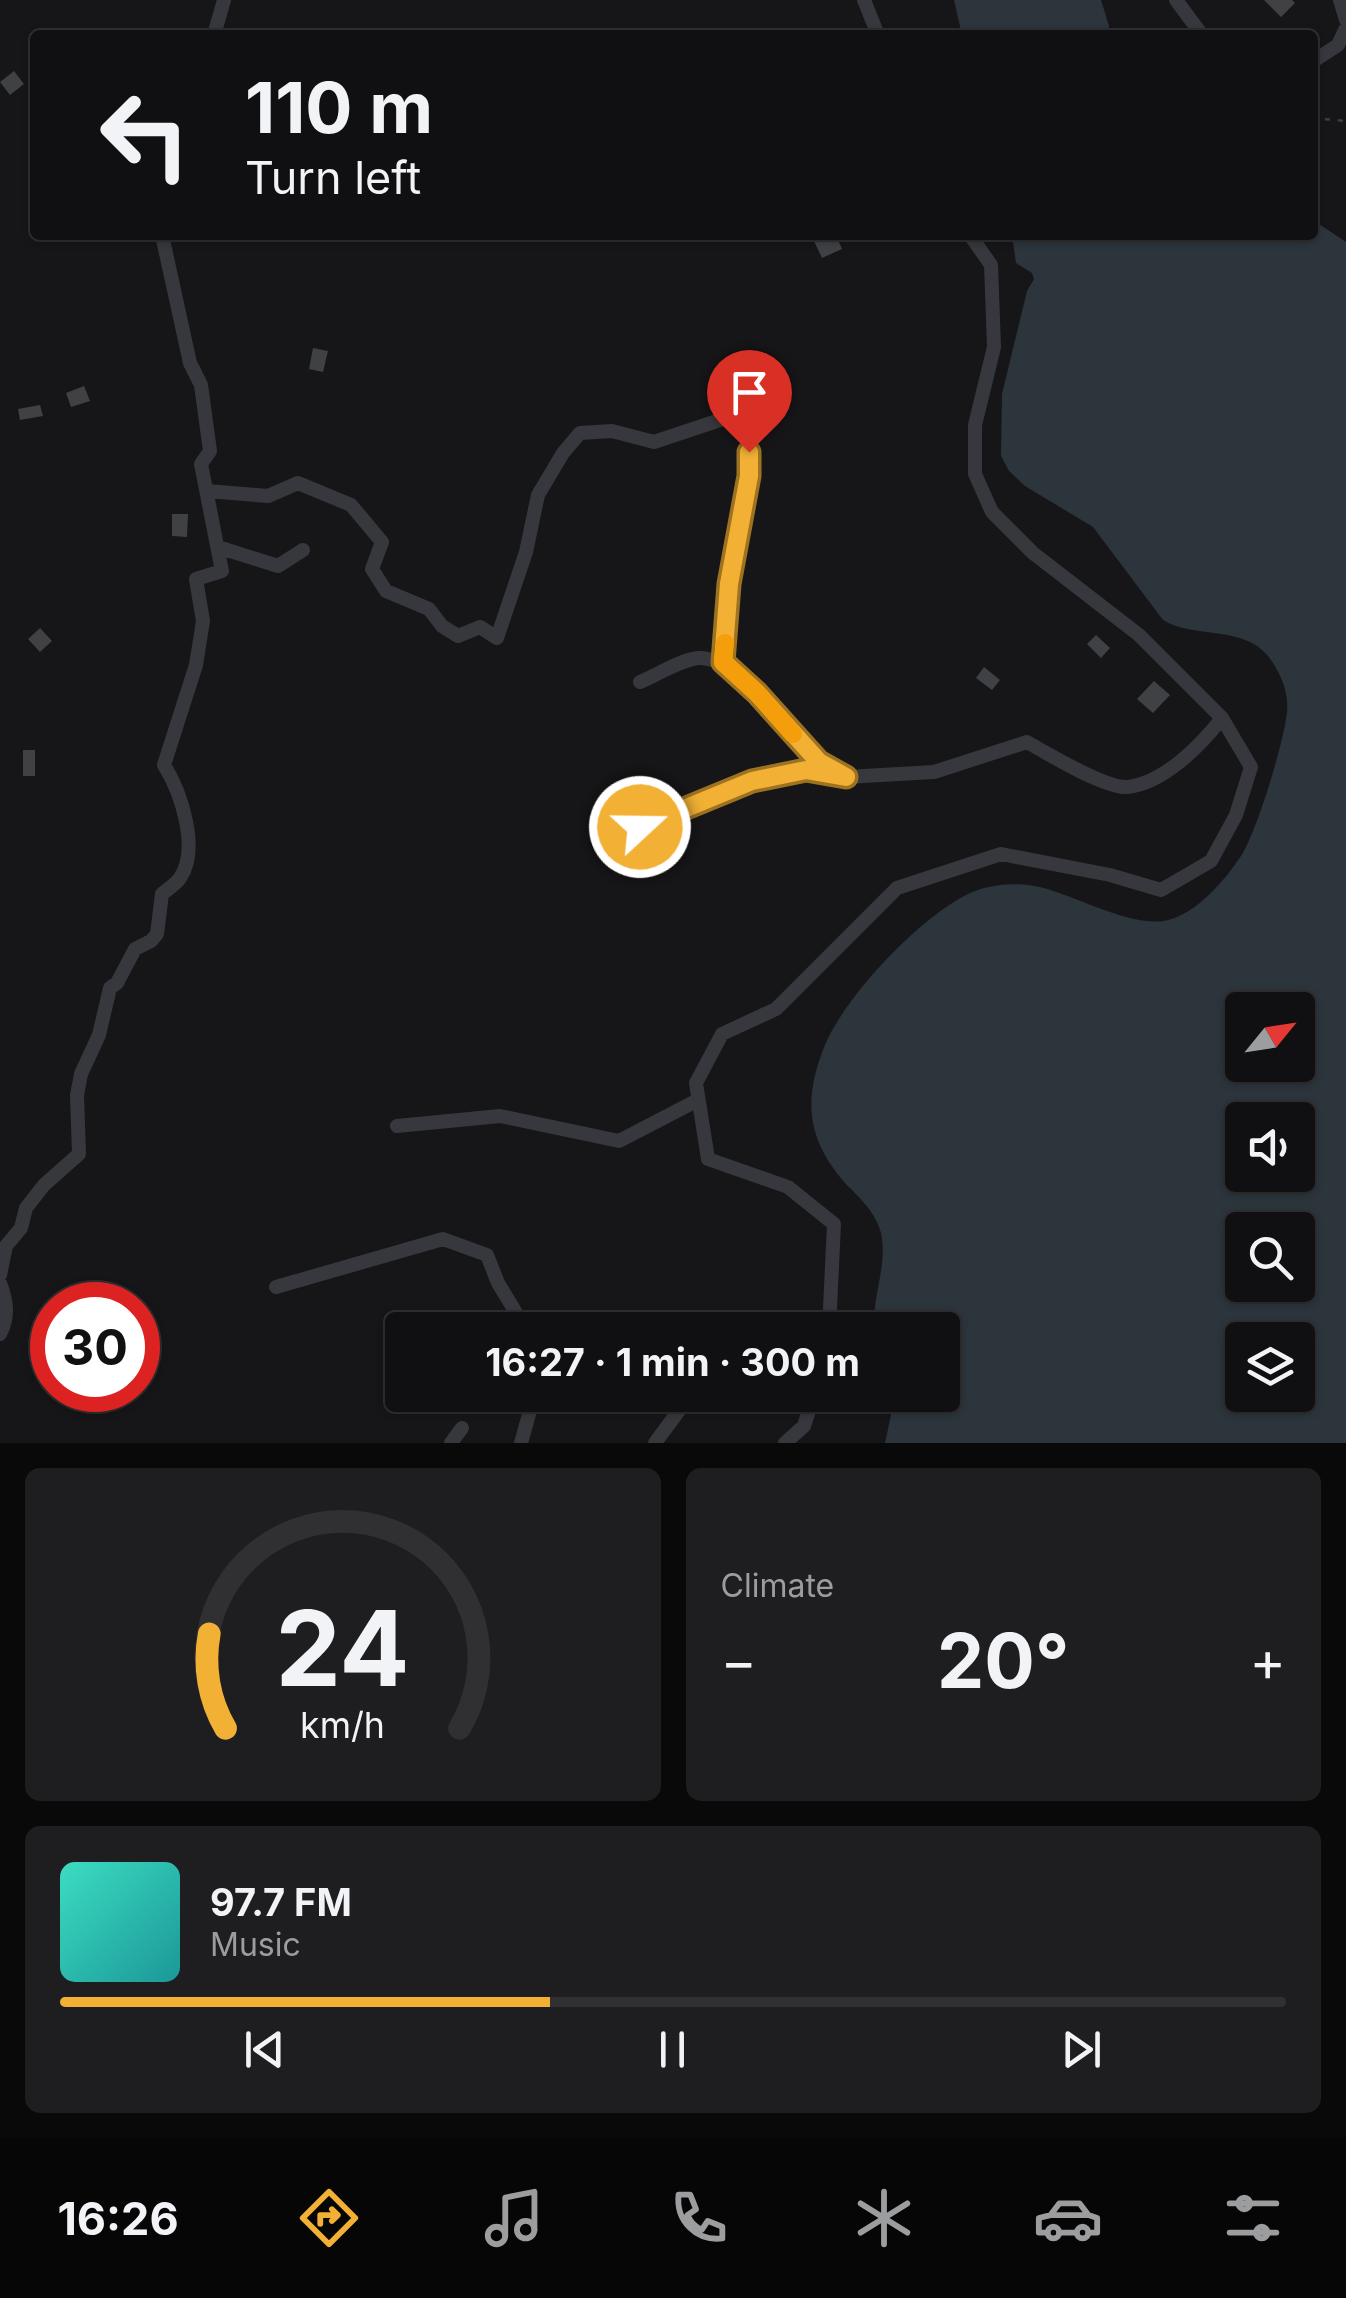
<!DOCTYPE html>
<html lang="en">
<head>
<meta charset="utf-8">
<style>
	:root { --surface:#101012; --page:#1e1e20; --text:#f1f3f6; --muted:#9c9d9f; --line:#303032; --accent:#f2b134 }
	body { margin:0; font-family:Inter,sans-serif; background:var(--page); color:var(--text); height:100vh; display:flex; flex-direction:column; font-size:38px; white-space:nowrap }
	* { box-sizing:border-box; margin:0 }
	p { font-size:32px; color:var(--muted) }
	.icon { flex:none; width:55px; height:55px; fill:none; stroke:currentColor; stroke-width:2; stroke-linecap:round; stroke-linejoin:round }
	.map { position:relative; height:1443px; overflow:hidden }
	.drawer { display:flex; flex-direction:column; gap:25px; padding:25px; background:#09090a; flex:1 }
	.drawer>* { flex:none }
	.top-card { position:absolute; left:30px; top:30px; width:1288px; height:210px; border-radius:10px; box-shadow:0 2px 8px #0004,0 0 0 2px var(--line); background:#101012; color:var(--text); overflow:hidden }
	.needle { width:65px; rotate:60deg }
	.controls { position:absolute; left:1225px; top:992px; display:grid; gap:20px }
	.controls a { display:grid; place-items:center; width:90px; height:90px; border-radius:10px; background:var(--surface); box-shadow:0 2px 8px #0004,0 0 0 2px var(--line); font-size:50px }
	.speed { position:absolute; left:30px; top:1282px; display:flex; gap:20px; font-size:50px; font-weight:700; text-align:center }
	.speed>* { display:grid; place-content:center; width:130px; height:130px; border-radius:50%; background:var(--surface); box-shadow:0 2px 8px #0004,0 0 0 2px var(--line); line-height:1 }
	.speed .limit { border:15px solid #d22; background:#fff; color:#111 }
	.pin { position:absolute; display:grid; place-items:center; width:85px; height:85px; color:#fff; margin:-102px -42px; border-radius:50% 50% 50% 0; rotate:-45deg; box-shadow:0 0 10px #0007 }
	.pin .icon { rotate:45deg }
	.me { position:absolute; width:110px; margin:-55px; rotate:69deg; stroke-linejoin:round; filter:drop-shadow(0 0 8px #0008) }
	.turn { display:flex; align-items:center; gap:35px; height:210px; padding:0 50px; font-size:45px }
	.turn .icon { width:130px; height:130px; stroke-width:2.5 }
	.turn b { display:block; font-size:70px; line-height:85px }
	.big { font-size:75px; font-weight:700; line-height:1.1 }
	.drawer .tile { flex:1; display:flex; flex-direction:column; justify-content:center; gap:15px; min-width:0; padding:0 35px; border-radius:15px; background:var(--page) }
	.drawer .dial { align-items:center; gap:0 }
	.dial svg { height:260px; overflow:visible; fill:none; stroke:var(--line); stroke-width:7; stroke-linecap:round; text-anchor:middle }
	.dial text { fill:var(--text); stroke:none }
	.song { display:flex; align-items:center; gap:30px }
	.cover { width:120px; height:120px; border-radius:15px; background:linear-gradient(135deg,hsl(170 70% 55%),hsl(180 70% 35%)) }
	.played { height:10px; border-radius:5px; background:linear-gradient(90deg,var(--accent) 40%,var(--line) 40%) }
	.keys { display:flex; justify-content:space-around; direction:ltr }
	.heat { display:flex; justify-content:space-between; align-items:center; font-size:55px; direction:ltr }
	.drawer .tiles { flex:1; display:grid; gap:25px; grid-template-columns:1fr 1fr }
	.tile:last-child { grid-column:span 2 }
	.trip { position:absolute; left:385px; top:1312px; width:575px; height:100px; border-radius:10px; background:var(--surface); box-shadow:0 2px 8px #0004,0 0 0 2px var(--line); font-weight:700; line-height:100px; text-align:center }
	.dock { display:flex; height:160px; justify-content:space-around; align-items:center; background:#060607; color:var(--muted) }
	.dock .icon { width:70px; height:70px }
	.dock .selected { color:var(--accent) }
	.dock b { font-size:45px; color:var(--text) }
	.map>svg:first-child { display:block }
	.water { fill:#2c353c; fill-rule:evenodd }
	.building { fill:#404145 }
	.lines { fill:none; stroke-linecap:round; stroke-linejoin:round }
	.path { stroke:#3d3f44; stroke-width:2.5; stroke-dasharray:5 8; stroke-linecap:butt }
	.minor { stroke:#37383d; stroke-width:14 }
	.route-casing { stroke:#9d7322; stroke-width:25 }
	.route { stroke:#f2b134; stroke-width:18 }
	.slow { stroke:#f59e0b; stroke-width:18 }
</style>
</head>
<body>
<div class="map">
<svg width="1346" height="1443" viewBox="0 0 1346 1443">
	<rect width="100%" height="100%" fill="#161618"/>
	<path class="water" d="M954,0h147l8,26 -2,9h-145z
		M1313,220l33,22v1201h-461l6,-28 -5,-20h56v-65h-68c-2,-34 14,-65 7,-97 -5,-20 -21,-35 -35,-49 -40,-45 -43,-85 -21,-139 20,-49 97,-130 145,-152 24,-10 49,-11 74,-5 33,9 92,41 124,32 29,-7 57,-40 73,-64 16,-25 43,-114 46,-144 2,-21 -7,-40 -19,-56 -25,-31 -74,-17 -105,-36l-70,-93 -68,-41 -16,-15 -8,-15 1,-62 25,-103 7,-12 -2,-6 -16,-10 -4,-28h300zM1242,1010h56v55h-56zM1242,1120h56v55h-56zM1242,1230h56v55h-56zM1242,1340h56v55h-56z"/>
	<path class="building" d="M1264,0h28l3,3 -14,14z
		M14,71l10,13 -14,11 -10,-13z
		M827,235h9l6,14 -20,9 -8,-17z
		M313,348l15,3 -5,21 -14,-3z
		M84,386l6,15 -19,6 -5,-14z
		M40,405l3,11 -23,4 -2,-11z
		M172,514h16l-1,23 -15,-1z
		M40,628l12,13 -12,11 -12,-13z
		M1096,635l14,13 -9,10 -14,-14z
		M984,667l16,13 -8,10 -16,-12z
		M1154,681l16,14 -17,18 -16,-14z
		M23,750h12v26h-12z"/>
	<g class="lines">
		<path class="path" d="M1312,118l34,3"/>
		<path class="minor" d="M864,0l14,35
			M1176,0l26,35
			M1340,0l6,20
			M214,35l10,-35
			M1312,62l26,-17 8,-17
			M207,491l61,5 30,-13 53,22 31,37 -10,27 14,22 43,18 13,17 16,10 22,-9 17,11 29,-86 12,-57 25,-42 17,-20 32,-2 42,11 84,-28 12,14 -1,49 -20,107 -6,78
			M218,547l60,19 25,-16
			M640,682c17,-7 40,-22 58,-24 39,-3 96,76 121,104l13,7
			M640,827l112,-46 54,-11 40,7 88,-5 93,-30c21,12 79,47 101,45 36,-4 73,-42 94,-69
			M397,1126l103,-10 119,25 79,-41
			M0,1275l6,-29 15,-18 5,-20 18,-23 35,-31 -2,-59 4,-21 18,-39 11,-47 7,-5 18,-34 16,-8 6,-7 5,-40c6,-5 14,-10 18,-16 20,-29 1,-86 -16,-113l32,-100 7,-44 -7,-42 26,-8 -21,-107 9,-13 -9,-66 -11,-22 -28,-128
			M0,1283c7,18 9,34 0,51
			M276,1287l167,-48 44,16 11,28 23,38 1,9
			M521,1321l18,9
			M829,1330l5,-106 -46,-37 -80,-28 -12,-76 26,-49 54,-25 121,-121 104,-34 109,21 51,15 50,-29 25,-46 15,-48 -29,-49 -83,-83 -106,-82 -41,-41 -17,-38v-49l19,-78 -3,-82 -21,-30
			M451,1443l11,-15
			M521,1443l10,-36 -2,-12
			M655,1443l28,-38 -1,-10
			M785,1443l19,-17 10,-31"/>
	</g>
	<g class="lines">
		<defs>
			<path id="route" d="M640,827l112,-46 54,-11 40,7 -27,-15 -62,-69 -34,-31 6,-78 20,-108v-24"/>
		</defs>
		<use href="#route" class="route-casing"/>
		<use href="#route" class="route"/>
		<path class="slow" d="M725,643l-2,19 34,31 36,41"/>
	</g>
</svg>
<div class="controls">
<a><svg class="needle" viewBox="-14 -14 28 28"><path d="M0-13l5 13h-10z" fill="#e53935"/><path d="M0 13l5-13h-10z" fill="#9c9d9f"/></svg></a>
<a><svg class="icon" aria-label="sound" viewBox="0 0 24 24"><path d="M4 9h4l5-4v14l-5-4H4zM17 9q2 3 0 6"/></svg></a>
<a><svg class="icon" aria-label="search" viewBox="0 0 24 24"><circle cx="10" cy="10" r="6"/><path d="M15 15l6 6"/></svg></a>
<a><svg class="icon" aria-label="layers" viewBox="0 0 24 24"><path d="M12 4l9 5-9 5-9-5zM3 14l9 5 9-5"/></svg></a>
</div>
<div class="speed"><div class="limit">30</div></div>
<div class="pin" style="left:749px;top:452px;background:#d93025"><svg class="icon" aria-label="arrive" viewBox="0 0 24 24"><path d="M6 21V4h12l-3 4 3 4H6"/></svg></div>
<svg class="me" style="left:640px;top:827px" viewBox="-20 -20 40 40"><circle r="17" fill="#f2b134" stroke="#fff" stroke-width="3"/><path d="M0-11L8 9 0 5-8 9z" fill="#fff"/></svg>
<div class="trip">16:27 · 1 min · 300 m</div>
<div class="top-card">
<div class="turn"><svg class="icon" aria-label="left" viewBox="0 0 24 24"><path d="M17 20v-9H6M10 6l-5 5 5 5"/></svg><div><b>110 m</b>Turn left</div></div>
</div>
</div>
<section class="drawer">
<div class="tiles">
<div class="tile dial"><svg viewBox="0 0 100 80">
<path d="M14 69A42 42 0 1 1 86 69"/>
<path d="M14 69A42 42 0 0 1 9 40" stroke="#f2b134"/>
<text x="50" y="56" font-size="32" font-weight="700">24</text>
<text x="50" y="72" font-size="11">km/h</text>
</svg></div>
<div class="tile"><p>Climate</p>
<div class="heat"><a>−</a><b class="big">20°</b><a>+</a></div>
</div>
<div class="tile">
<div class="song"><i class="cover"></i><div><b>97.7 FM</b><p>Music</p></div></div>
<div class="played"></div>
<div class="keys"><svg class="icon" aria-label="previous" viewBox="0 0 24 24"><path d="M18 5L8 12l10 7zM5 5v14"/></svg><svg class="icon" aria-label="pause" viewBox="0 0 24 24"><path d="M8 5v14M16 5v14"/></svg><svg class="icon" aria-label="next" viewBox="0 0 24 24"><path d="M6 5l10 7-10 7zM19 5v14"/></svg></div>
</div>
</div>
</section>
<nav class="dock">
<b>16:26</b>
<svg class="icon selected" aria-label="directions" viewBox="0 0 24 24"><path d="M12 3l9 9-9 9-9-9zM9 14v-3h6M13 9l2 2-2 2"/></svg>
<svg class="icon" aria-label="music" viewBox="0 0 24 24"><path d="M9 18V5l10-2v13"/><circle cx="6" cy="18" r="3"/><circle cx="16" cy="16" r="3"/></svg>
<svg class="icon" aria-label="phone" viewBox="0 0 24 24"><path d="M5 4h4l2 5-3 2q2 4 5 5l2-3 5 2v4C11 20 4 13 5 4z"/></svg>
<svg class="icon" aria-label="climate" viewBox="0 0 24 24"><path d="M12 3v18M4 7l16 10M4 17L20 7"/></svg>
<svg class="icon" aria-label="car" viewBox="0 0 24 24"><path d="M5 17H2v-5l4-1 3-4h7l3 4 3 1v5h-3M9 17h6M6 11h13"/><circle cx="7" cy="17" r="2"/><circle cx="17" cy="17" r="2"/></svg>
<svg class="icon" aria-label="filters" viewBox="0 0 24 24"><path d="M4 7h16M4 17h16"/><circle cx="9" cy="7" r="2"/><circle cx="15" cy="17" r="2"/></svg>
</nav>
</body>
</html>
